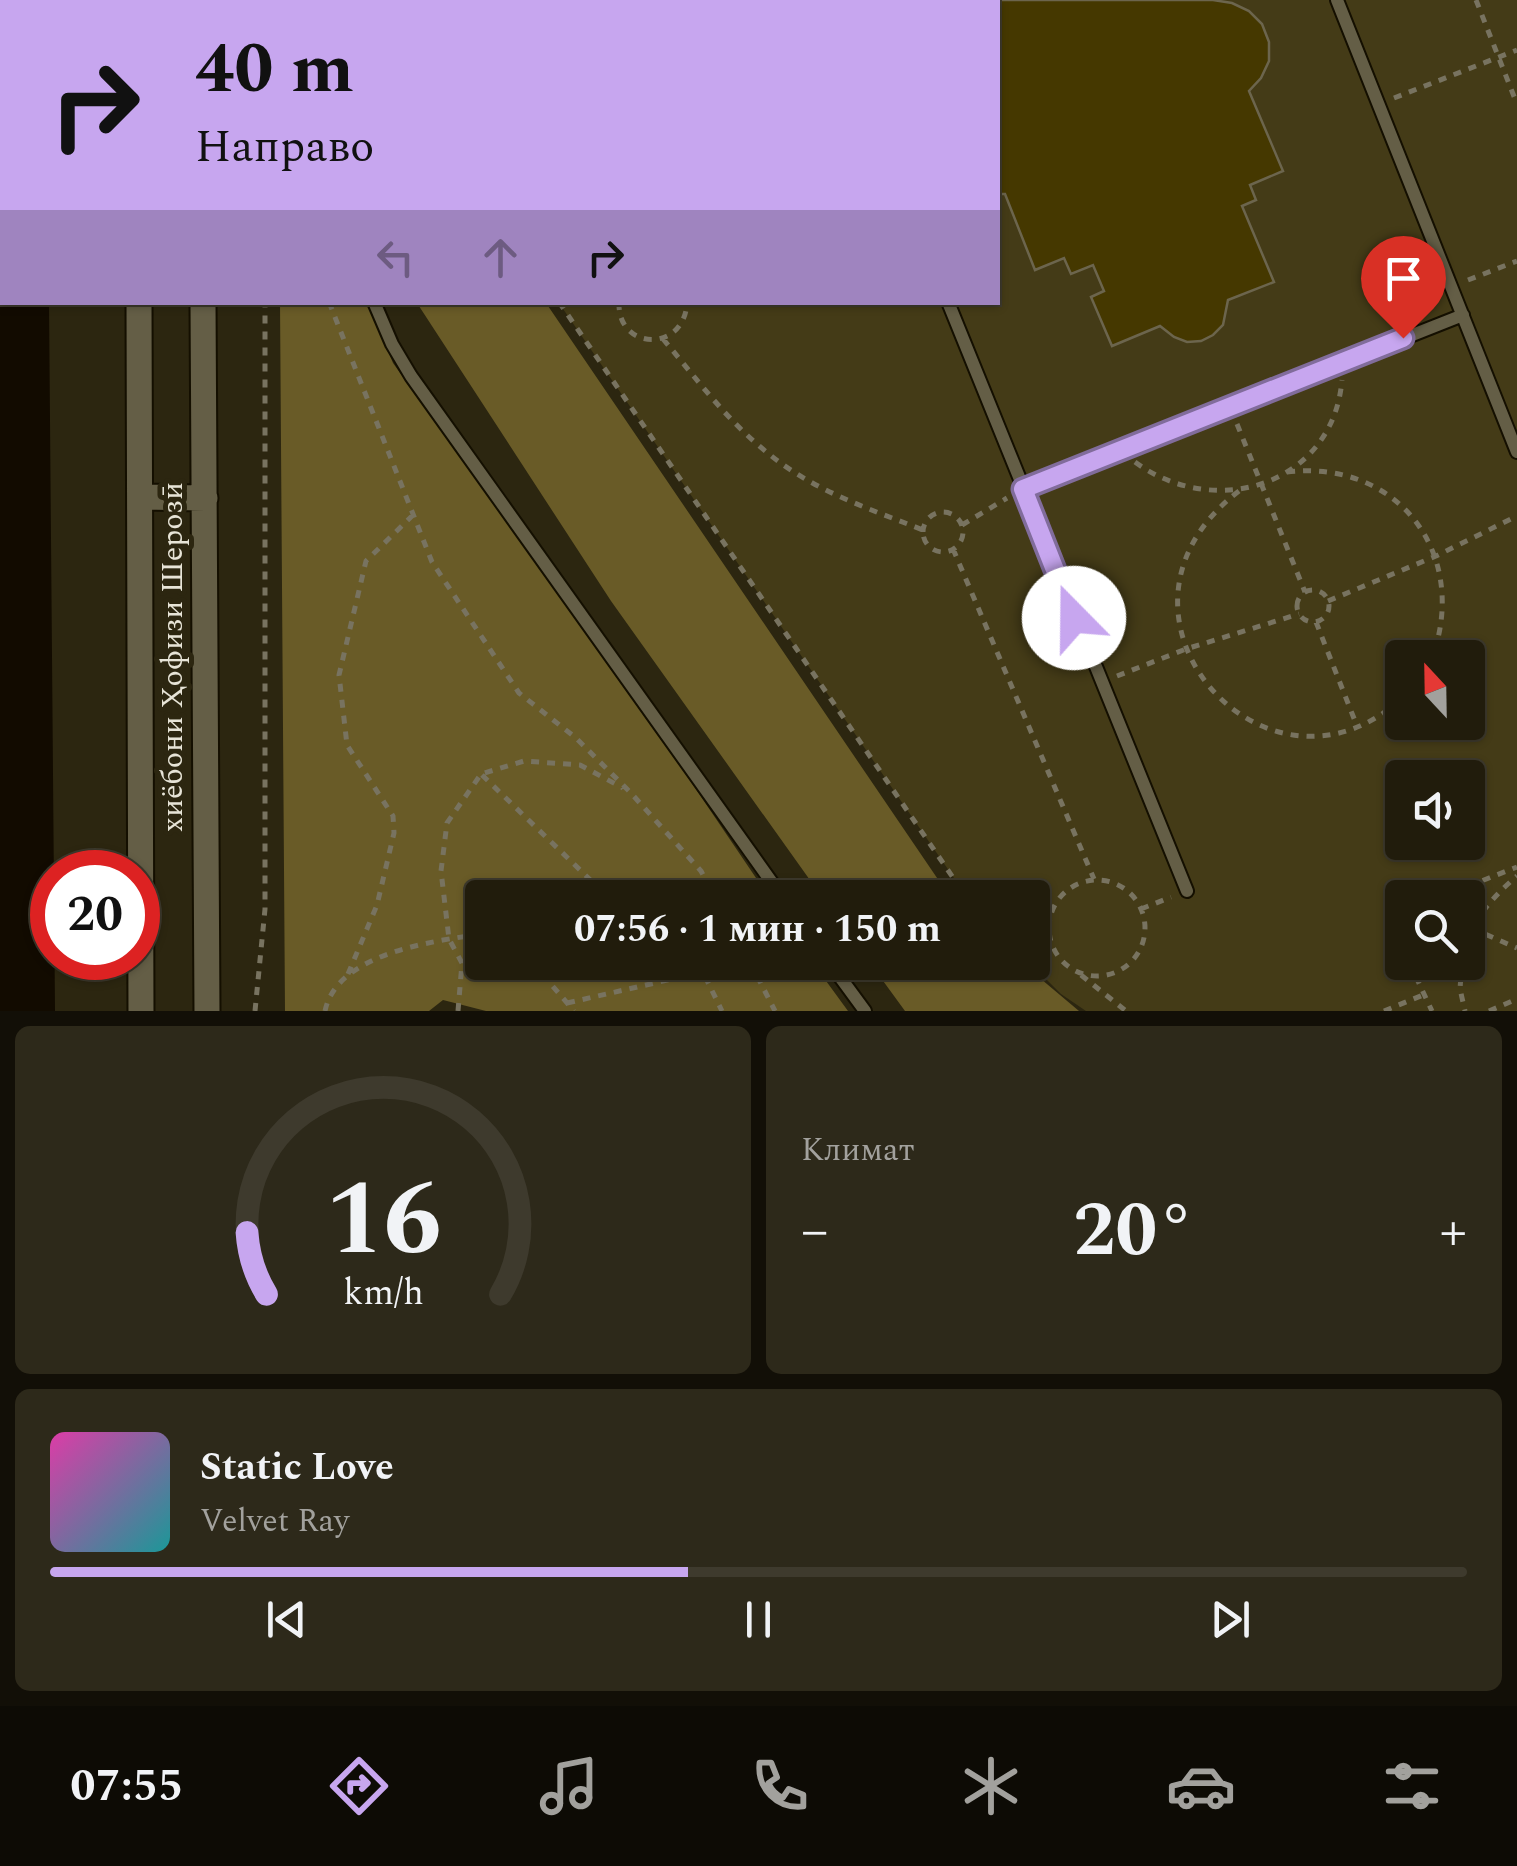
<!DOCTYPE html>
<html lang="ru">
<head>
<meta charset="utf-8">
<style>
	:root { --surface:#211c0c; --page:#2d291a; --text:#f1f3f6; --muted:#a2a19d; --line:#3e3a2d; --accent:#c7a6ef }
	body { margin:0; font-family:Spectral,serif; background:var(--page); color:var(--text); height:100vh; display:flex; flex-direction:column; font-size:38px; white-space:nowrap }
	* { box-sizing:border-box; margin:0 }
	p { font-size:32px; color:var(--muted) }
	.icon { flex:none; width:55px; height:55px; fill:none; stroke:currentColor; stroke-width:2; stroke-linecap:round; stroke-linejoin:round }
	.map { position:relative; height:1011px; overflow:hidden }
	.sheet { display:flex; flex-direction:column; gap:15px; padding:15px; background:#120f07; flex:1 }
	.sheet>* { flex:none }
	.hud { position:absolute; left:0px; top:0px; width:1000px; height:305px; box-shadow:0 2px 8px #0004,0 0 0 2px var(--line); background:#c7a6ef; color:#111; overflow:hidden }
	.needle { width:65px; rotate:338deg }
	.tools { position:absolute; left:1385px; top:640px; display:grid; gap:20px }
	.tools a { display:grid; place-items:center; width:100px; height:100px; border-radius:10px; background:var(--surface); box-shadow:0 2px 8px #0004,0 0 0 2px var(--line); font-size:50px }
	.speed { position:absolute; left:30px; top:850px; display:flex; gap:20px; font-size:50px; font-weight:700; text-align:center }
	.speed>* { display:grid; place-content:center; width:130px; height:130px; border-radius:50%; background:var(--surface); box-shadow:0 2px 8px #0004,0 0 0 2px var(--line); line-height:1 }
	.speed .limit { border:15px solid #d22; background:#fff; color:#111 }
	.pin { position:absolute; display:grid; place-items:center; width:85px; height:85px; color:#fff; margin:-102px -42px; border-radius:50% 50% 50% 0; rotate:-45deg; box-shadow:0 0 10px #0007 }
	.pin .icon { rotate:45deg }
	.me { position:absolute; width:110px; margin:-55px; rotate:338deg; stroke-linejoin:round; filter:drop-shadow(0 0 8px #0008) }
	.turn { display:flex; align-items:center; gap:35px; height:210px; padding:0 30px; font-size:45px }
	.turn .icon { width:130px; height:130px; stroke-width:2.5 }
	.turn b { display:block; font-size:70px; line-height:85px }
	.lanes { display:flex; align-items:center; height:95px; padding:0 30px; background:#0003; justify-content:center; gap:50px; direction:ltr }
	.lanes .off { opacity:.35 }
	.big { font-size:75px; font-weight:700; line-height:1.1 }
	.sheet .tile { flex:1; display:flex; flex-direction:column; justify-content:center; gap:15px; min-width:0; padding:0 35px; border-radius:15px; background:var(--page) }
	.sheet .dial { align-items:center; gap:0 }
	.dial svg { height:260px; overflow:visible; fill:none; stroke:var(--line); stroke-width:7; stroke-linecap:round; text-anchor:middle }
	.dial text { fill:var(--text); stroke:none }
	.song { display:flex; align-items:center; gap:30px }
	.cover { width:120px; height:120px; border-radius:15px; background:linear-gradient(135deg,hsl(320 70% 55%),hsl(180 70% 35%)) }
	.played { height:10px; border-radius:5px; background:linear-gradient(90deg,var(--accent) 45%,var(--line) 45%) }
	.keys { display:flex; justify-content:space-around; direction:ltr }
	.heat { display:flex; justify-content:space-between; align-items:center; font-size:55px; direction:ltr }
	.sheet .tiles { flex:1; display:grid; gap:15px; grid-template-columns:1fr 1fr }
	.tile:last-child { grid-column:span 2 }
	.trip { position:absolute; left:465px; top:880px; width:585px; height:100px; border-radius:10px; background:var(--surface); box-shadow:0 2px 8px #0004,0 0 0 2px var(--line); font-weight:700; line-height:100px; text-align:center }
	.tabs { display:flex; height:160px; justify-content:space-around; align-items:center; background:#0d0b05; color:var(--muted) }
	.tabs .icon { width:70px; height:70px }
	.tabs .selected { color:var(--accent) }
	.tabs b { font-size:45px; color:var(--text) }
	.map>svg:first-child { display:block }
	.green { fill:#443b17; fill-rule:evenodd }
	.forest { fill:#695b27 }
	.water { fill:#120b00 }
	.building { fill:#453800; stroke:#6c654d; stroke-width:2.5 }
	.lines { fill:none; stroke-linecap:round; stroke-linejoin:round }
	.service-casing { stroke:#140f00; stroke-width:16 }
	.secondary-casing { stroke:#140f00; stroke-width:29 }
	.path { stroke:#787360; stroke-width:5; stroke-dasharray:8 8; stroke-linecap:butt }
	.service { stroke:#645e46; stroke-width:12 }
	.secondary { stroke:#645e46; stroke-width:25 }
	.route-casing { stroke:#816c9b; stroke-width:25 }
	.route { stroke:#c7a6ef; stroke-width:18 }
	.labels { text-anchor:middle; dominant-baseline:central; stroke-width:10; stroke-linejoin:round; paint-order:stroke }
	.street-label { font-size:30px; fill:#e7e4d7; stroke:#2c2610 }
</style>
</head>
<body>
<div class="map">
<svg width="1517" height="1011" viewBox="0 0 1517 1011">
	<rect width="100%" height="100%" fill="#2c2610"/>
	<path class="green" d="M424,0h1093v1011h-431l-25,-17 -31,-31 2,-65 -65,-1 -408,-594 439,-1v-300zM1402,658h66v64h-66zM1402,778h66v64h-66zM1402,898h66v64h-66z"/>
	<path class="forest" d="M280,303h88l25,60 296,416 80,118 -287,1v64l331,1 35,48h-362l-43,-11 -14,11h-144z
		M417,303h129l404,594h-128l-211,-296z
		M870,963h152l57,48h-174z"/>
	<path class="water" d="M0,0h46l-44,2v300l47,1 6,708h-55z"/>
	<path class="building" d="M960,0h253l19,3 17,8 13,13 7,18v19l-8,17 -12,13 34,80 -33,14 6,15 -14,6 32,76 -46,18 -5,25 -10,10 -12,6 -14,1 -13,-5 -14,-11 -48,20 -21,-49 13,-6 -11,-26 -22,9 -7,-16 -29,12 -30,-76h-7v-192z"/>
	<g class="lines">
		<defs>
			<path id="service" d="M252,0l1,2
				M826,0l1,2
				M1337,0l180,452
				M374,302l18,42 19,32 372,522
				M948,302l239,589
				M1023,489l440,-174
				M829,962l36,49"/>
			<path id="secondary" d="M138,0v2
				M200,0v2
				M139,302l2,709
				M203,302l4,709
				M140,497l65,1"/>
		</defs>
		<use href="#service" class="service-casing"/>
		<use href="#secondary" class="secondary-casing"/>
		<path class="path" d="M424,0l1,2
			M1476,0l41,104
			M678,2l2,-2
			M1394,98l123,-48
			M1468,280l49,-19
			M329,302l103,260 87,131 57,45 54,54 71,79 14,27
			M559,302l408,596
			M619,302c-2,49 66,51 68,0
			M663,339c33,39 65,83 106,115 45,37 101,55 154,76
			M1237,424l68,168
			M1135,462c80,59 198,23 207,-82
			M1287,472c111,-13 183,82 145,186
			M1239,491c-160,122 28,332 163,207
			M923 532a20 20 0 1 1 40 0a20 20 0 1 1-40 0Z
			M962,525l45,-27
			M953,549l141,330
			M1297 606a16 16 0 1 1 32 0a16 16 0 1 1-32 0Z
			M1328,601l108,-45 81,-40
			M1316,622l41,104
			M1117,676l69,-27 113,-35
			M482,775l127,123
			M1049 928a48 48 0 1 1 96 0a48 48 0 1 1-96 0Z
			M1438,898l79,-31
			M1141,909l30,-12
			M1402,911l-13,5 13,32
			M1032,924l16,4
			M1471,928l46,20
			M1468,940c8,-25 29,-47 49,-64
			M532,962l42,49
			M698,962l24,49
			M750,962l25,49
			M1409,962l23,49
			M1462,962l-2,27 5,22
			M348,974l29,-69 17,-72 -1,-17 -46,-71 -8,-70 27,-114 47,-46
			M1081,975l45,36
			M567,1003l136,-31 50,-4
			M255,1011l10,-102v-607
			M325,1011c12,-58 109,-70 157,-77
			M458,1011l4,-48 -13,-24 -8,-68 6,-48 34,-49 43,-13 56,4 43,23
			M1384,1011l39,-16
			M1489,1011l28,-12"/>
		<use href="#service" class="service"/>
		<use href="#secondary" class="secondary"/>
	</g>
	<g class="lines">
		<defs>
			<path id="route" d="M1074,618l-51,-129 380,-151"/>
		</defs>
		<use href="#route" class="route-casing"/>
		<use href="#route" class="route"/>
	</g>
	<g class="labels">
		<g class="street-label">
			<text transform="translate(173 657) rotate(-90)">хиёбони Ҳофизи Шерозӣ</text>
		</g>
	</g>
</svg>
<div class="tools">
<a><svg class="needle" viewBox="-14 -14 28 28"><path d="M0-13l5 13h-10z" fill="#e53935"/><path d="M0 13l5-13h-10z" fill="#a2a19d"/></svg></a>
<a><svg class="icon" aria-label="sound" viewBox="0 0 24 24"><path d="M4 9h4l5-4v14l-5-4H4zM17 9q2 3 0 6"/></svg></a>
<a><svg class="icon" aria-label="search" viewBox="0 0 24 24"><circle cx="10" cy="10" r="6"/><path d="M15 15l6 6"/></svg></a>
</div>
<div class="speed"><div class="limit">20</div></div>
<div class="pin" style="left:1403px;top:338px;background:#d93025"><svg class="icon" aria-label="arrive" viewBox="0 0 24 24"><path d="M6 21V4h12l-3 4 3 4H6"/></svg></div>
<svg class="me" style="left:1074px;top:618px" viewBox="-20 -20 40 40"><circle r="19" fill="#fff"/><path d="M0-13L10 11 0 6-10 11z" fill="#c7a6ef"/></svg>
<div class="trip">07:56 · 1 мин · 150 m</div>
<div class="hud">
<div class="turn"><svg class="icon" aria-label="right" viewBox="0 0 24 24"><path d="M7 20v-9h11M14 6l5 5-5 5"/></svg><div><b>40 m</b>Направо</div></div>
<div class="lanes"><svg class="icon off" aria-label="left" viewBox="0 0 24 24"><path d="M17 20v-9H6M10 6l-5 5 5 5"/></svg><svg class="icon off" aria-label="ahead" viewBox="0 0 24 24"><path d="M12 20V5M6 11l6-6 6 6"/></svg><svg class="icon" aria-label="right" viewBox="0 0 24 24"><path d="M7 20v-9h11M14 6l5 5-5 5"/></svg></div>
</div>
</div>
<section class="sheet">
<div class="tiles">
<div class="tile dial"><svg viewBox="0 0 100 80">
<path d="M14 69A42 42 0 1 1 86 69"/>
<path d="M14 69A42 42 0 0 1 8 50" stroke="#c7a6ef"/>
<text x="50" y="56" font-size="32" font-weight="700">16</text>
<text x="50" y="72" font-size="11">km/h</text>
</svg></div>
<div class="tile"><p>Климат</p>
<div class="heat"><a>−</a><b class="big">20°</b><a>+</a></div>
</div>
<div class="tile">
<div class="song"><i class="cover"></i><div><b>Static Love</b><p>Velvet Ray</p></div></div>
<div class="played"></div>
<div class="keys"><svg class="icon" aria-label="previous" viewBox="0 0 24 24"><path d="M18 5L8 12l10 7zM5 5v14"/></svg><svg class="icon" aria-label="pause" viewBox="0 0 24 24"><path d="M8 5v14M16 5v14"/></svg><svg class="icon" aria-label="next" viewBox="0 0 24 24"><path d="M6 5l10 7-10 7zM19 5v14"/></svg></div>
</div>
</div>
</section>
<nav class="tabs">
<b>07:55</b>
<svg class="icon selected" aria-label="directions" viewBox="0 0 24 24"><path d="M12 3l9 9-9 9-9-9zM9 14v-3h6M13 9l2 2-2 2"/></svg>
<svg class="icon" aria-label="music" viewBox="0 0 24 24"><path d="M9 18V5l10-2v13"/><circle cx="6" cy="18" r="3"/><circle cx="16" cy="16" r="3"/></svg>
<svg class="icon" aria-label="phone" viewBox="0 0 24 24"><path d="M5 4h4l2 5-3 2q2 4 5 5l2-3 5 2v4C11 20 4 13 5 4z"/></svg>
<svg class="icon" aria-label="climate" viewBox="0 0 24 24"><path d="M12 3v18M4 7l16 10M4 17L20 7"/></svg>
<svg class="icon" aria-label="car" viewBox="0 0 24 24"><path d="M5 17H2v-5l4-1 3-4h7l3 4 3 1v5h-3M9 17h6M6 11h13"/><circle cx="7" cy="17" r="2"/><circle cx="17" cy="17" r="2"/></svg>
<svg class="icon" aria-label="filters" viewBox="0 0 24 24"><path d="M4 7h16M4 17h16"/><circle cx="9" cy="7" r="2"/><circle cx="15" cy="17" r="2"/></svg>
</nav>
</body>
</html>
